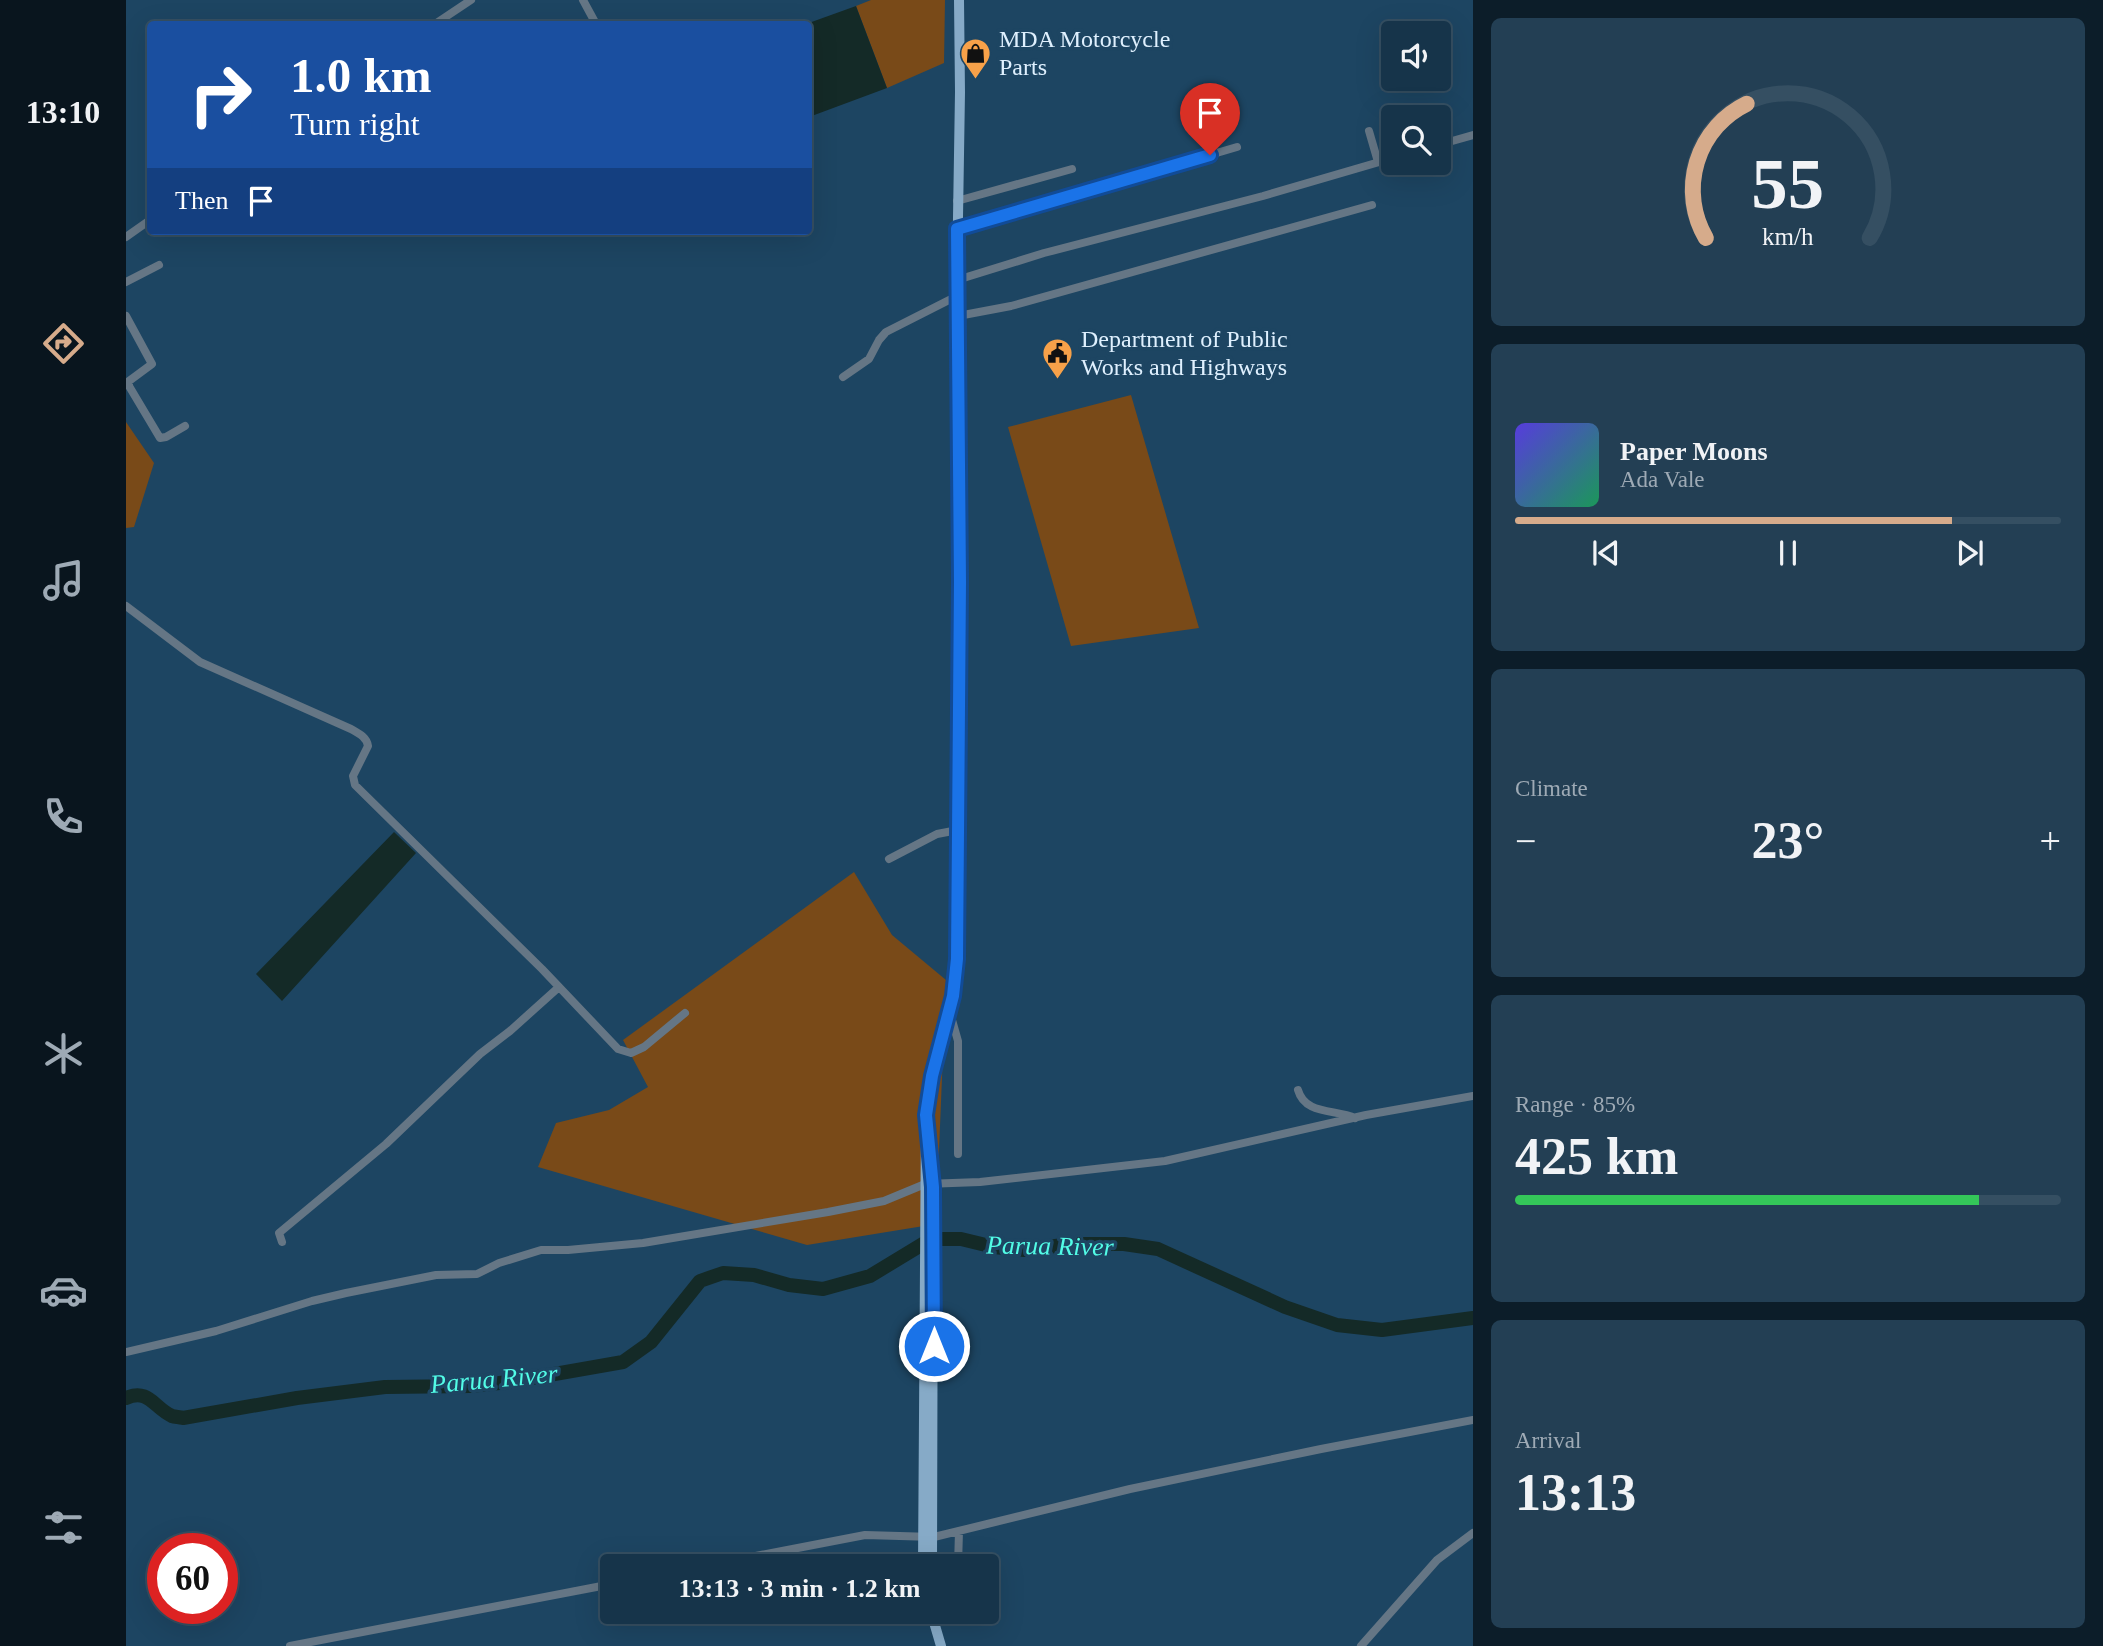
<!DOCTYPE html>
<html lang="en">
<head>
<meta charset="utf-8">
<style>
	:root { --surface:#16344a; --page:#233f54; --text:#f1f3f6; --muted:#9eaab5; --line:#354f62; --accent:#d6ab8b }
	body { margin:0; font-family:"Times New Roman",serif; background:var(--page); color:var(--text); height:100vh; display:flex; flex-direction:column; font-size:26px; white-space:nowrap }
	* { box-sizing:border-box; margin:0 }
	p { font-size:23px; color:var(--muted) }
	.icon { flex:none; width:38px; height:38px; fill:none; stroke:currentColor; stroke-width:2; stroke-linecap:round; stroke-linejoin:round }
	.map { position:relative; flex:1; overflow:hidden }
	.side { display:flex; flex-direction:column; gap:18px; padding:18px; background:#0c1d29; width:630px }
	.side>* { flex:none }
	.guide { position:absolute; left:21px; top:21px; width:665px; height:214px; border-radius:7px; box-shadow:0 7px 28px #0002,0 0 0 2px var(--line); background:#1a4fa0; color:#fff; overflow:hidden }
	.controls { position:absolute; left:1255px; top:21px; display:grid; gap:14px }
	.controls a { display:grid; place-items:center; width:70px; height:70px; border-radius:7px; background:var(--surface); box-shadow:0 7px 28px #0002,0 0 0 2px var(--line); font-size:35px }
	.speed { position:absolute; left:21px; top:1533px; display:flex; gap:14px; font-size:35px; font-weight:700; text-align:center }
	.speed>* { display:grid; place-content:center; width:91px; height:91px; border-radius:50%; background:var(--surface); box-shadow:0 7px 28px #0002,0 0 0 2px var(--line); line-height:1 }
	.speed .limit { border:10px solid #d22; background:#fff; color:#111 }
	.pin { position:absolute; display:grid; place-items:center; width:60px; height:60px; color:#fff; margin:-72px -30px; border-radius:50% 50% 50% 0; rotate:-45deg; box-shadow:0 0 7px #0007 }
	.pin .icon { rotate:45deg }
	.me { position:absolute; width:77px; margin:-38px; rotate:0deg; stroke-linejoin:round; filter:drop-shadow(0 0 5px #0008) }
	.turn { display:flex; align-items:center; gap:24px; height:147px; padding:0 28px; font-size:32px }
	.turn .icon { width:91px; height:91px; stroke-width:2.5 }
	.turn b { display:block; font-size:49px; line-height:60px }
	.then { display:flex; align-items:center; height:66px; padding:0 28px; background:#0003; gap:14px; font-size:26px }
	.big { font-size:52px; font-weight:700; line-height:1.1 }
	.side .tile { flex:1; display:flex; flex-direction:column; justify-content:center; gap:10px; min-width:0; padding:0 24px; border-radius:10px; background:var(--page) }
	.side .dial { align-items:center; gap:0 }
	.dial svg { height:182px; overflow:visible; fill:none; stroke:var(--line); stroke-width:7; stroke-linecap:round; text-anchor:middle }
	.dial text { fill:var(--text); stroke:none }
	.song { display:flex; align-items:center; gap:21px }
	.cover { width:84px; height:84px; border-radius:10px; background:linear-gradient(135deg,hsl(250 70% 55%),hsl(150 70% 35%)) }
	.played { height:7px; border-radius:4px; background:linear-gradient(90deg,var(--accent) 80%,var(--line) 80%) }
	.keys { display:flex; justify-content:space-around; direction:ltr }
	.heat { display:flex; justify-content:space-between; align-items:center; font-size:38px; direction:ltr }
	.charge { height:10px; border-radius:5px; background:linear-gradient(90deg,#34c759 85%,var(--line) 0) }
	.trip { position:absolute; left:474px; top:1554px; width:399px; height:70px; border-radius:7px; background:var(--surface); box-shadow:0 7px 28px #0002,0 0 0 2px var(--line); font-weight:700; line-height:70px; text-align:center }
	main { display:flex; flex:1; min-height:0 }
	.tabs { display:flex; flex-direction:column; width:126px; justify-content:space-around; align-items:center; background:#09151e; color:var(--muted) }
	.tabs .icon { width:49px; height:49px }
	.tabs .active { color:var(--accent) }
	.tabs b { font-size:32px; color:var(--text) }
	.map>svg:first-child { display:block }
	.green { fill:#794a18 }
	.water { fill:#142a27 }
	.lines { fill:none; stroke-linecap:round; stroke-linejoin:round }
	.river { stroke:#142a27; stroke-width:14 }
	.minor { stroke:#657685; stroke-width:8 }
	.major { stroke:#86aac7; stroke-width:10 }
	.route-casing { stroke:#114b97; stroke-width:18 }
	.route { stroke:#1a73e8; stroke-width:12 }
	.labels { text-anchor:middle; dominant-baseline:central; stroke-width:7; stroke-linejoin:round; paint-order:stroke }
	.poi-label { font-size:24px; fill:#dff0fe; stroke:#1d4562; text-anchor:start }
	.water-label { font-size:26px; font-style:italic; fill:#52fce7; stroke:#1d4562 }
</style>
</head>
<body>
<main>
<nav class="tabs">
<b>13:10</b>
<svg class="icon active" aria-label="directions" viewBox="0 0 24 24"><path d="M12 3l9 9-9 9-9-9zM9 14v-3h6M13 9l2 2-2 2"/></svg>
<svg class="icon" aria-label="music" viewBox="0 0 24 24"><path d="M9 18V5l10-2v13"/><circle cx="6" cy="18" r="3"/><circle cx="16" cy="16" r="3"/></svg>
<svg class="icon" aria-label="phone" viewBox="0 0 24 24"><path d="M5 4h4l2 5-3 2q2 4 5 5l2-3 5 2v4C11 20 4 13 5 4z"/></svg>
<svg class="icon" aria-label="climate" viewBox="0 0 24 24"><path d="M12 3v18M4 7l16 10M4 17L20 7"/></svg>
<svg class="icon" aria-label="car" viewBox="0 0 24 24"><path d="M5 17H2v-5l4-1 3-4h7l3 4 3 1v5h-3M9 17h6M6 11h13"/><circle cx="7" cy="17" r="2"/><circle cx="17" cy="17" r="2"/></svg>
<svg class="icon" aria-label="filters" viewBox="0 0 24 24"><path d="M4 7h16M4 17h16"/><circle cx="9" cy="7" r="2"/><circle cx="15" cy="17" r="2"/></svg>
</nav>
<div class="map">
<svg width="1347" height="1646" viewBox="0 0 1347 1646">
	<rect width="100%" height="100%" fill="#1d4562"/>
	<path class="green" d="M745,0h74l-1,63 -57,25 -31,-82z
		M1005,395l68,233 -128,18 -63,-219z
		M0,422l28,41 -20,64 -8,1z
		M728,872l38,63 54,45 -10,244 -129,21 -269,-78 18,-44 53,-13 39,-23 -25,-47z"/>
	<path class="water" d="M730,6l31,82 -78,29 -1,-93h-2z
		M268,832l22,21 -134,148 -26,-27z"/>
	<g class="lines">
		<path class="river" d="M0,1398c23,-10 28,10 46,18 3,1 7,1 11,2l114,-20 88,-11 85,-1 39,-4 114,-20 28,-20 49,-61 23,-8 31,2 35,10 34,4 47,-13 61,-37h30l33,8 30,3 47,-6h53l34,5 127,58 52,18 45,5 91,-12"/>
		<path class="minor" d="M457,0l13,24
			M309,24l36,-24
			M1243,131l9,31
			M1312,145l35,-10
			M831,201l115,-32
			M831,229l280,-82
			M0,237l24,-17
			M831,280l87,-27 219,-57 130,-38
			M0,282l33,-17
			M0,316l26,48 -23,17v5l31,52 6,-1 19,-11
			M832,316l53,-10 361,-101
			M717,377l26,-18 10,-19 7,-8 71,-36
			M0,606l74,56 151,67c7,4 16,8 17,17l-15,30 2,9 187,184 76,80 13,4 13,-6 41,-34
			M763,859l48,-25 21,-4
			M824,1013l8,28v113
			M1172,1090c7,25 37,19 57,28
			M156,1242l-3,-9 107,-89 94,-90 30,-23 49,-44
			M0,1352l90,-21 96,-30 34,-8 90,-18 41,-1 22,-11 42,-13h27l75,-7 185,-31 56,-11 41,-17 55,-2 185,-21 201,-46 107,-19
			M578,1566l161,-31 69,2 196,-48 191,-40 152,-29
			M832,1566l1,-35
			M164,1646l322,-62
			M1235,1646l76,-86 36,-27"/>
		<path class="major" d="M804,1163l3,24 -1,379
			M797,1566l3,-451c4,-54 29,-102 31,-156l3,-377 -3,-302 3,-188 -1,-92
			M805,1612l10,34"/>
	</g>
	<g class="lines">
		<defs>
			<path id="route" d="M808,1346l-1,-159 -7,-72 6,-39 21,-80 4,-37 3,-377 -3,-353 253,-74"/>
		</defs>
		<use href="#route" class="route-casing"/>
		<use href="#route" class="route"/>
	</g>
	<defs>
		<symbol id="shop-pin" viewBox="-11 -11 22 30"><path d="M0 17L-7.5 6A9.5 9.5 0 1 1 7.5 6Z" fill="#f7a149" stroke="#1d4562"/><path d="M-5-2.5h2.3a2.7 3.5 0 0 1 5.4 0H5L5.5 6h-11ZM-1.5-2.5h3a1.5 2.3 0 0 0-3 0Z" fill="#111"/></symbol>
		<symbol id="civic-pin" viewBox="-11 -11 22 30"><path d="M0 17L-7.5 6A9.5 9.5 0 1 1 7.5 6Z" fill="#f7a149" stroke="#1d4562"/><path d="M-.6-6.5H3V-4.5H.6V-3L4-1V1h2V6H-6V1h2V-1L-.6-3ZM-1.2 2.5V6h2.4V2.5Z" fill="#111"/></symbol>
	</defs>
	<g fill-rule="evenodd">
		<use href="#shop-pin" x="832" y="36" width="35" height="47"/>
		<use href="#civic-pin" x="914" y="336" width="35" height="47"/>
	</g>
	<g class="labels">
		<g class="poi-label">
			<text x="873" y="39">MDA Motorcycle<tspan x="873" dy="28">Parts</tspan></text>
			<text x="955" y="339">Department of Public<tspan x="955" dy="28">Works and Highways</tspan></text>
		</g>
		<g class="water-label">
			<text transform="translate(924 1246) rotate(1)">Parua River</text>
			<text transform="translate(368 1379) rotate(-5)">Parua River</text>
		</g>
	</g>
</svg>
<div class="controls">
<a><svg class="icon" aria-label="sound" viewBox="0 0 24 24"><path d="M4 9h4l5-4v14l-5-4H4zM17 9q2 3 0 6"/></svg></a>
<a><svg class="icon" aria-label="search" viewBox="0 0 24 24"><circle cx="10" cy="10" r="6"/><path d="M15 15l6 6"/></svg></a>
</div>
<div class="speed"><div class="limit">60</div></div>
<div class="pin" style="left:1084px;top:155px;background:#d93025"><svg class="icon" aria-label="arrive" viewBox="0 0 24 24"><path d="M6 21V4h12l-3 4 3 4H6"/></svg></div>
<svg class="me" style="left:808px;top:1346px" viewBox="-20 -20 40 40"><circle r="17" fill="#1a73e8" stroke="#fff" stroke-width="3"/><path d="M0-11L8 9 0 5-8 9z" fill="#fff"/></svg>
<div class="trip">13:13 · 3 min · 1.2 km</div>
<div class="guide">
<div class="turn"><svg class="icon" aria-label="right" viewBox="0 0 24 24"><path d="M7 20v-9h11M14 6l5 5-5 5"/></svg><div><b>1.0 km</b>Turn right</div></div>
<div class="then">Then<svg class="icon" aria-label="arrive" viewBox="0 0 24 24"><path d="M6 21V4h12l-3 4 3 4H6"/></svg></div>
</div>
</div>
<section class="side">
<div class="tile dial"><svg viewBox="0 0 100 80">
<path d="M14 69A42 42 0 1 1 86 69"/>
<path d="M14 69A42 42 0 0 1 32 10" stroke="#d6ab8b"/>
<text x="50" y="56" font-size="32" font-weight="700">55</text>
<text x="50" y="72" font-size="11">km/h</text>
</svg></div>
<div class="tile">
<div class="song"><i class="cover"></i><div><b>Paper Moons</b><p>Ada Vale</p></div></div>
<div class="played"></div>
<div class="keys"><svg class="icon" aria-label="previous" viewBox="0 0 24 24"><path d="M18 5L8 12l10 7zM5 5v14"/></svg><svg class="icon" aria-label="pause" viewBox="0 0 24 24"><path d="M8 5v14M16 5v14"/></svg><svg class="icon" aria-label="next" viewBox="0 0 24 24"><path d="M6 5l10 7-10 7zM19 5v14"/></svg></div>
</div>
<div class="tile"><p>Climate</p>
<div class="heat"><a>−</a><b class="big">23°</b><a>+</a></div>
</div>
<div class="tile"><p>Range · 85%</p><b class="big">425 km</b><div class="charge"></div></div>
<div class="tile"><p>Arrival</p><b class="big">13:13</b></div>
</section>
</main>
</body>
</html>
